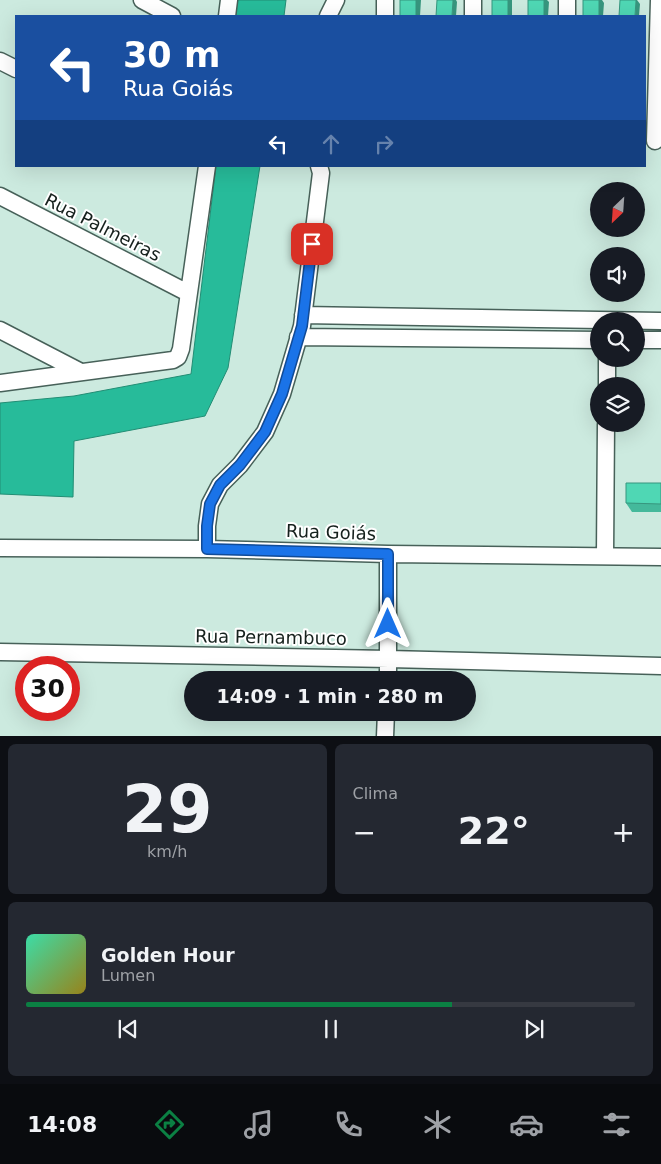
<!DOCTYPE html>
<html lang="pt">
<head>
<meta charset="utf-8">
<style>
	:root { --surface:#171b24; --page:#242831; --text:#f1f3f6; --muted:#9ea1a6; --line:#363941; --accent:#0b8043 }
	body { margin:0; font-family:"DejaVu Sans",sans-serif; background:var(--page); color:var(--text); height:100vh; display:flex; flex-direction:column; font-size:19px; white-space:nowrap }
	* { box-sizing:border-box; margin:0 }
	p { font-size:16px; color:var(--muted) }
	.icon { flex:none; width:28px; height:28px; fill:none; stroke:currentColor; stroke-width:2; stroke-linecap:round; stroke-linejoin:round }
	.map { position:relative; height:736px; overflow:hidden }
	.sheet { display:flex; flex-direction:column; gap:8px; padding:8px; background:#0d0f14; flex:1 }
	.sheet>* { flex:none }
	.top-card { position:absolute; left:15px; top:15px; width:631px; height:152px; border-radius:0px; box-shadow:0 5px 20px #0002; background:#1a4fa0; color:#fff; overflow:hidden }
	.needle { width:32px; rotate:205deg }
	.controls { position:absolute; left:590px; top:182px; display:grid; gap:10px }
	.controls a { display:grid; place-items:center; width:55px; height:55px; border-radius:50%; background:var(--surface); box-shadow:0 5px 20px #0002; font-size:25px }
	.speed { position:absolute; left:15px; top:656px; display:flex; gap:10px; font-size:25px; font-weight:700; text-align:center }
	.speed>* { display:grid; place-content:center; width:65px; height:65px; border-radius:50%; background:var(--surface); box-shadow:0 5px 20px #0002; line-height:1 }
	.speed .limit { border:8px solid #d22; background:#fff; color:#111 }
	.pin { position:absolute; display:grid; place-items:center; width:42px; height:42px; color:#fff; margin:-21px; border-radius:10px; box-shadow:0 2px 8px #0006 }
	.me { position:absolute; width:55px; margin:-28px; rotate:0deg; stroke-linejoin:round; filter:drop-shadow(0 0 4px #0008) }
	.turn { display:flex; align-items:center; gap:18px; height:105px; padding:0 25px; font-size:22px }
	.turn .icon { width:65px; height:65px; stroke-width:2.5 }
	.turn b { display:block; font-size:35px; line-height:42px }
	.lanes { display:flex; align-items:center; height:48px; padding:0 25px; background:#0003; justify-content:center; gap:25px; direction:ltr }
	.lanes .off { opacity:.35 }
	.big { font-size:38px; font-weight:800; line-height:1.1 }
	.sheet .tile { flex:1; display:flex; flex-direction:column; justify-content:center; gap:8px; min-width:0; padding:0 18px; border-radius:8px; background:var(--page) }
	.sheet .dial { align-items:center; gap:0 }
	.dial b { font-size:65px; line-height:1 }
	.song { display:flex; align-items:center; gap:15px }
	.cover { width:60px; height:60px; border-radius:8px; background:linear-gradient(135deg,hsl(160 70% 55%),hsl(50 70% 35%)) }
	.played { height:5px; border-radius:2px; background:linear-gradient(90deg,var(--accent) 70%,var(--line) 70%) }
	.keys { display:flex; justify-content:space-around; direction:ltr }
	.heat { display:flex; justify-content:space-between; align-items:center; font-size:28px; direction:ltr }
	.sheet .tiles { flex:1; display:grid; gap:8px; grid-template-columns:1fr 1fr }
	.tile:last-child { grid-column:span 2 }
	.trip { position:absolute; left:184px; top:671px; width:292px; height:50px; border-radius:25px; background:var(--surface); box-shadow:0 5px 20px #0002; font-weight:800; line-height:50px; text-align:center }
	.tab-bar { display:flex; height:80px; justify-content:space-around; align-items:center; background:#090b0e; color:var(--muted) }
	.tab-bar .icon { width:35px; height:35px }
	.tab-bar .active { color:var(--accent) }
	.tab-bar b { font-size:22px; color:var(--text) }
	.map>svg:first-child { display:block }
	.water { fill:#27bb9a; stroke:#228d74 }
	.lines { fill:none; stroke-linecap:round; stroke-linejoin:round }
	.minor-casing { stroke:#476159; stroke-width:19 }
	.minor { stroke:#fff; stroke-width:16 }
	.wall { fill:#44b99b }
	.shaded-wall { fill:#37967e }
	.building { fill:#4fd7b4; stroke:#37967e }
	.route-casing { stroke:#114b97; stroke-width:12 }
	.route { stroke:#1a73e8; stroke-width:9 }
	.labels { text-anchor:middle; dominant-baseline:central; stroke-width:4; stroke-linejoin:round; paint-order:stroke }
	.street-label { font-size:18px; fill:#16211d; stroke:#fff }
</style>
</head>
<body>
<div class="map">
<svg width="661" height="737" viewBox="0 0 661 737">
	<rect width="100%" height="100%" fill="#cceadf"/>
	<path class="water" d="M236,0h50l-2,16h-50z
		M216,166h44l-32,202 -23,48 -131,25 -1,56 -73,-3v-91l74,-7 117,-22z"/>
	<g class="lines">
		<defs>
			<path id="minor" d="M142,0l30,16
				M227,16l2,-16
				M328,16l8,-16
				M385,16v-16
				M473,16v-16
				M567,16v-16
				M0,61l16,8
				M655,141l4,-141
				M0,196l188,97
				M303,315l358,6
				M0,330l81,42
				M298,337l301,3
				M636,340h25
				M0,383l173,-23 5,-3 3,-8 26,-183
				M607,386v-27
				M0,548l207,1 181,5 273,3
				M207,549v-23l3,-22 10,-19 20,-20 25,-33 17,-38 20,-68 19,-153 -2,-7
				M605,555l1,-131
				M0,652l389,7 272,7
				M388,680v-126
				M385,737l1,-25"/>
		</defs>
		<use href="#minor" class="minor-casing"/>
		<use href="#minor" class="minor"/>
	</g>
	<path class="wall" d="M661,483v29h-29l-6,-9z"/>
	<path class="shaded-wall" d="M416,0h5l-1,16h-4z
		M453,0h3l1,2 -1,14h-4z
		M508,0h4v16h-4z
		M544,0h3l2,2 -1,14h-4z
		M599,0h3l2,3 -1,13h-4z
		M636,0h1l3,4 -1,12h-4z"/>
	<path class="building" d="M400,0h16v16h-16z
		M437,0h16l-1,16h-16z
		M492,0h16v16h-16z
		M528,0h16v16h-16z
		M583,0h16v16h-16z
		M620,0h16l-1,16h-16z
		M626,483h35v21l-35,-1z"/>
	<g class="lines">
		<defs>
			<path id="route" d="M312,244l-10,82 -20,68 -17,38 -25,33 -20,20 -10,19 -3,22v23l181,5v70"/>
		</defs>
		<use href="#route" class="route-casing"/>
		<use href="#route" class="route"/>
	</g>
	<g class="labels">
		<g class="street-label">
			<text transform="translate(103 227) rotate(27)">Rua Palmeiras</text>
			<text transform="translate(331 532) rotate(2)">Rua Goiás</text>
			<text transform="translate(271 637) rotate(1)">Rua Pernambuco</text>
		</g>
	</g>
</svg>
<div class="controls">
<a><svg class="needle" viewBox="-14 -14 28 28"><path d="M0-13l5 13h-10z" fill="#e53935"/><path d="M0 13l5-13h-10z" fill="#9ea1a6"/></svg></a>
<a><svg class="icon" aria-label="sound" viewBox="0 0 24 24"><path d="M4 9h4l5-4v14l-5-4H4zM17 9q2 3 0 6"/></svg></a>
<a><svg class="icon" aria-label="search" viewBox="0 0 24 24"><circle cx="10" cy="10" r="6"/><path d="M15 15l6 6"/></svg></a>
<a><svg class="icon" aria-label="layers" viewBox="0 0 24 24"><path d="M12 4l9 5-9 5-9-5zM3 14l9 5 9-5"/></svg></a>
</div>
<div class="speed"><div class="limit">30</div></div>
<div class="pin" style="left:312px;top:244px;background:#d93025"><svg class="icon" aria-label="arrive" viewBox="0 0 24 24"><path d="M6 21V4h12l-3 4 3 4H6"/></svg></div>
<svg class="me" style="left:388px;top:624px" viewBox="-20 -20 40 40"><path d="M0-17L14 15 0 8-14 15z" fill="#1a73e8" stroke="#fff" stroke-width="4"/></svg>
<div class="trip">14:09 · 1 min · 280 m</div>
<div class="top-card">
<div class="turn"><svg class="icon" aria-label="left" viewBox="0 0 24 24"><path d="M17 20v-9H6M10 6l-5 5 5 5"/></svg><div><b>30 m</b>Rua Goiás</div></div>
<div class="lanes"><svg class="icon" aria-label="left" viewBox="0 0 24 24"><path d="M17 20v-9H6M10 6l-5 5 5 5"/></svg><svg class="icon off" aria-label="ahead" viewBox="0 0 24 24"><path d="M12 20V5M6 11l6-6 6 6"/></svg><svg class="icon off" aria-label="right" viewBox="0 0 24 24"><path d="M7 20v-9h11M14 6l5 5-5 5"/></svg></div>
</div>
</div>
<section class="sheet">
<div class="tiles">
<div class="tile dial"><b>29</b><p>km/h</p></div>
<div class="tile"><p>Clima</p>
<div class="heat"><a>−</a><b class="big">22°</b><a>+</a></div>
</div>
<div class="tile">
<div class="song"><i class="cover"></i><div><b>Golden Hour</b><p>Lumen</p></div></div>
<div class="played"></div>
<div class="keys"><svg class="icon" aria-label="previous" viewBox="0 0 24 24"><path d="M18 5L8 12l10 7zM5 5v14"/></svg><svg class="icon" aria-label="pause" viewBox="0 0 24 24"><path d="M8 5v14M16 5v14"/></svg><svg class="icon" aria-label="next" viewBox="0 0 24 24"><path d="M6 5l10 7-10 7zM19 5v14"/></svg></div>
</div>
</div>
</section>
<nav class="tab-bar">
<b>14:08</b>
<svg class="icon active" aria-label="directions" viewBox="0 0 24 24"><path d="M12 3l9 9-9 9-9-9zM9 14v-3h6M13 9l2 2-2 2"/></svg>
<svg class="icon" aria-label="music" viewBox="0 0 24 24"><path d="M9 18V5l10-2v13"/><circle cx="6" cy="18" r="3"/><circle cx="16" cy="16" r="3"/></svg>
<svg class="icon" aria-label="phone" viewBox="0 0 24 24"><path d="M5 4h4l2 5-3 2q2 4 5 5l2-3 5 2v4C11 20 4 13 5 4z"/></svg>
<svg class="icon" aria-label="climate" viewBox="0 0 24 24"><path d="M12 3v18M4 7l16 10M4 17L20 7"/></svg>
<svg class="icon" aria-label="car" viewBox="0 0 24 24"><path d="M5 17H2v-5l4-1 3-4h7l3 4 3 1v5h-3M9 17h6M6 11h13"/><circle cx="7" cy="17" r="2"/><circle cx="17" cy="17" r="2"/></svg>
<svg class="icon" aria-label="filters" viewBox="0 0 24 24"><path d="M4 7h16M4 17h16"/><circle cx="9" cy="7" r="2"/><circle cx="15" cy="17" r="2"/></svg>
</nav>
</body>
</html>
